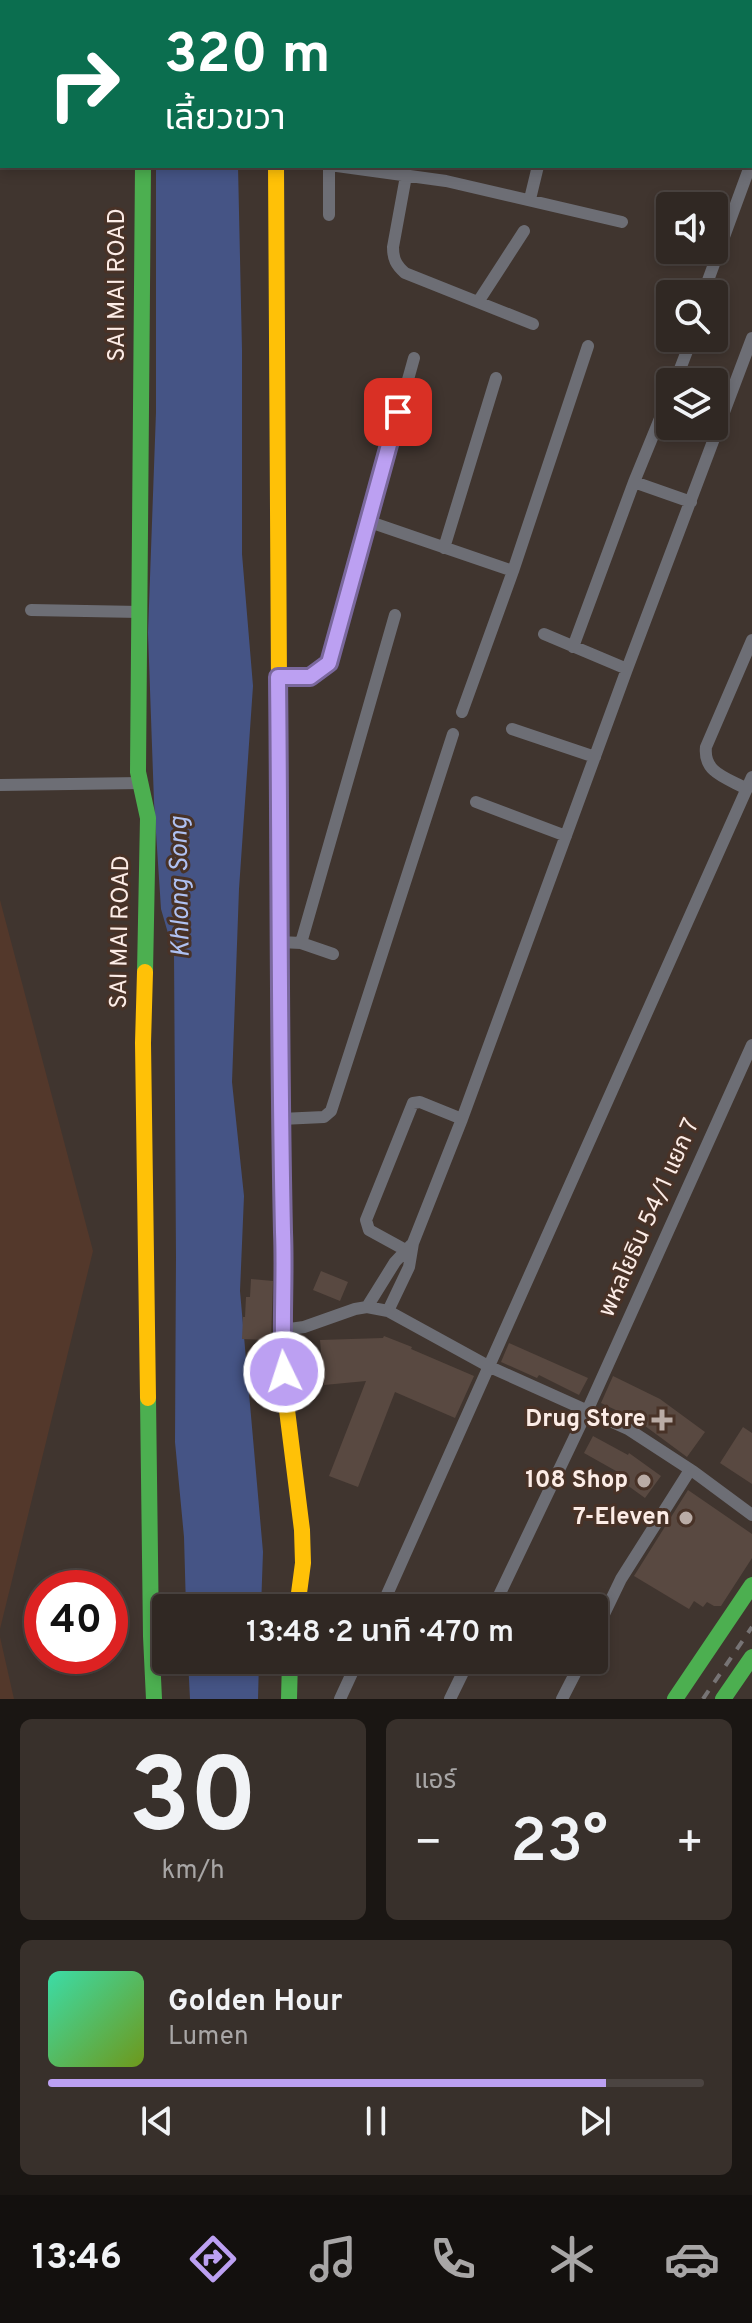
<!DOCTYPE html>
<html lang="th">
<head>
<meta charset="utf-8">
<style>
	:root { --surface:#302823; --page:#38302b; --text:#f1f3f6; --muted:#a8a6a6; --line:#4b4441; --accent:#bca0f2 }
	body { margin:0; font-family:Overpass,"Noto Sans Thai",sans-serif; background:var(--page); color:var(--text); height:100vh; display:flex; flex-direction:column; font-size:30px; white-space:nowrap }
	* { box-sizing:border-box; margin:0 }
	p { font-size:26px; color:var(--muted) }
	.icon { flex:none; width:44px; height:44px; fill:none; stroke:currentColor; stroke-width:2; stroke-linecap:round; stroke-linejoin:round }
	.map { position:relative; height:1699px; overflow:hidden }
	.panel { display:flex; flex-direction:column; gap:20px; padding:20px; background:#1a1613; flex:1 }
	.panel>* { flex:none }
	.hud { position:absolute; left:0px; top:0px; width:752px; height:168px; box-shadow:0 4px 12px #0003,0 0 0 2px var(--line); background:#0b6e4f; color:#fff; overflow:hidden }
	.fabs { position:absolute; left:656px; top:192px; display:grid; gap:16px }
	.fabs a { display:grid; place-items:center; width:72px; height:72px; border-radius:8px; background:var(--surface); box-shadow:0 4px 12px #0003,0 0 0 2px var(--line); font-size:40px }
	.speed { position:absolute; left:24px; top:1570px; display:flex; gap:16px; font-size:40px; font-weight:700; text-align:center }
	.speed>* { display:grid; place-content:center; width:104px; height:104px; border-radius:50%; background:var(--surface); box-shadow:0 4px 12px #0003,0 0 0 2px var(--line); line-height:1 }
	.speed .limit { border:12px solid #d22; background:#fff; color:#111 }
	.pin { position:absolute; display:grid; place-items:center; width:68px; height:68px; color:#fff; margin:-34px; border-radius:16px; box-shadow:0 4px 12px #0006 }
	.me { position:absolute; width:88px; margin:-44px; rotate:356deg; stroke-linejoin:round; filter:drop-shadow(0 0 6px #0008) }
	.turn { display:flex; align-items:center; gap:28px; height:168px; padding:0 32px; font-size:36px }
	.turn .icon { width:104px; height:104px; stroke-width:2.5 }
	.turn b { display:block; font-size:56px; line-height:68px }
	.big { font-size:60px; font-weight:600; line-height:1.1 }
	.panel .card { flex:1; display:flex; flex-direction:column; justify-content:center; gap:12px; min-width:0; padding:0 28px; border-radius:12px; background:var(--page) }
	.panel .dial { align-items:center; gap:0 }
	.dial b { font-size:104px; line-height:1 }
	.song { display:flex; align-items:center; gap:24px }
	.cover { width:96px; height:96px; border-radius:12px; background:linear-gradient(135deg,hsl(160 70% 55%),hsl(80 70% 35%)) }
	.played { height:8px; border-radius:4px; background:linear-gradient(90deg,var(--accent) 85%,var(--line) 85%) }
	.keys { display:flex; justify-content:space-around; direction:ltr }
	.heat { display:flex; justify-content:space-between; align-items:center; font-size:44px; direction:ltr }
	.panel .tiles { flex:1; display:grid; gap:20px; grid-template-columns:1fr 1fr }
	.card:last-child { grid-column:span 2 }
	.trip { position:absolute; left:152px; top:1594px; width:456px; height:80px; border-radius:8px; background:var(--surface); box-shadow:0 4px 12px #0003,0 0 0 2px var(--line); font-weight:600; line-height:80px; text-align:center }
	.dock { display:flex; height:128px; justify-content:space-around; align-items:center; background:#13100e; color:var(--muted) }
	.dock .icon { width:56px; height:56px }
	.dock .on { color:var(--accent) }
	.dock b { font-size:36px; color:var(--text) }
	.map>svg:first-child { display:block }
	.built { fill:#53382b }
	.water { fill:#455485 }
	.building { fill:#594941 }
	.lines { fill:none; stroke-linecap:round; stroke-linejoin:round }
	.street { stroke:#6d6e75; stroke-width:12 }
	.fast { stroke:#4caf50; stroke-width:16 }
	.slow { stroke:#ffc107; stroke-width:16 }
	.jam { stroke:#c62828; stroke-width:16 }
	.rail { stroke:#777475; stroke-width:4; stroke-dasharray:10 10; stroke-linecap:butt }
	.route-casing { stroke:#7a689d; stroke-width:20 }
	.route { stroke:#bca0f2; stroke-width:14 }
	.poi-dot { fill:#baaca6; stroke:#483227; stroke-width:3 }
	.labels { text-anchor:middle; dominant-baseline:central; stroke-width:6; stroke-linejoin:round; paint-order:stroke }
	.street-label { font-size:24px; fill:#fcece6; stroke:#483227 }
	.poi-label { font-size:24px; font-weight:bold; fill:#fcece6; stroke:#483227; text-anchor:end }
	.water-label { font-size:26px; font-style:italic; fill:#afc1f2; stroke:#483227 }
</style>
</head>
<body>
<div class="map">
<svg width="752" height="1699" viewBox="0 0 752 1699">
	<rect width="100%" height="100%" fill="#40352f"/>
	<path class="built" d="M0,900l93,351 -93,378z
		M0,1637l14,62h-14z"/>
	<path class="water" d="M156,166h82l4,184v204l11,132 -14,203 -7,193 12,114 -4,95 23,261 -2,56h-75l-2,-71 -9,-95 1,-186 -2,-302 -13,-45 -7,-107 -6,-169 8,-221z
		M188,1660h71l-1,39h-68z"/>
	<path class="building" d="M321,1271l27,11 -8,19 -27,-11z
		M251,1279l22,2 -2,59 -29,-1 1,-22h2l1,-20h4z
		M384,1336l28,11 -1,2 63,27 -19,42 -60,-26 -37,95 -29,-11 37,-95 -42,4 -4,-45 63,-2z
		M509,1343l79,35 -9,17 -40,-20 -2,3 -36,-16z
		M613,1376l47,23 45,33 -18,25 -50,-37 -36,-17z
		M743,1427l9,6v51l-32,-21z
		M593,1436l35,19 1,-2 32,23 -16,22 -32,-23 3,-4 -32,-18z
		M688,1490l64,44v24l-31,48h-7l-7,-4 -4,5 -9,-6 -5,8 -55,-33z"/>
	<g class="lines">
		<path class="street" d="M133,0v2
			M473,0l8,2
			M386,2v-2
			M579,2v-2
			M750,49l2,1
			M329,166v49
			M337,166l109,15 176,41
			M406,176l-13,71c0,12 3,18 12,26l128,51
			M530,199l8,-33
			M703,294l47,-128
			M478,302l46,-71
			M675,382l17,-44
			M634,482l57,20
			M367,521l146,50
			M444,548l52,-170
			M31,610l109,2
			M544,634l83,35
			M573,647l61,-165 36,-88
			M278,677h32l19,-14 85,-305
			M462,712l51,-141 75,-225
			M512,729l83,28
			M0,785l141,-2
			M747,789c-20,-11 -44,-16 -41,-42l46,-107
			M476,802l90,34
			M280,942l21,1 32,11
			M301,943l94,-328
			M281,1119l43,-2 7,-6 122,-377
			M411,1253l-42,-23 -3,-10 47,-117 7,-1 42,17
			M367,1307l28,-45 16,-17
			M388,1311l21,-44 4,-24 49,-124 165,-450 125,-331
			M282,1330l22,-3 51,-18 12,-2 21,4 102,56 138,62 66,43 58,43
			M381,1608l371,-831
			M493,1608l95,-199 164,-364
			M594,1635l27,-56 69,-109
			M340,1699l18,-39
			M450,1699l19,-39
			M562,1699l20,-39"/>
		<path class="fast" d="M275,0v2
			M143,166l-5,606 10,46 -3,154
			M148,1398l3,238 3,63
			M289,1699l1,-39
			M675,1699l77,-114
			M723,1699l29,-42"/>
		<path class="slow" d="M276,166l4,689
			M145,972l-2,71 5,355
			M284,1276l-2,54 3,64 17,136 1,33 -6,45"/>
		<path class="jam" d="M280,855l4,421"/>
		<path class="rail" d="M703,1699l49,-72"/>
	</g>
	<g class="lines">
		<defs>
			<path id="route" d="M284,1372c-3,-47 1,-93 -1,-140 -4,-185 -3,-370 -5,-555h32l19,-14 69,-251"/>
		</defs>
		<use href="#route" class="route-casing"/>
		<use href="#route" class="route"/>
	</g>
	<g class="poi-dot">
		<path d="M658 1408h8v8h8v8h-8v8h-8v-8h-8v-8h8z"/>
		<circle cx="644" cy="1481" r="8"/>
		<circle cx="686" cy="1518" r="8"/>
	</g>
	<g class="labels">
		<g class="street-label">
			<text transform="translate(118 285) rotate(-90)">SAI MAI ROAD</text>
			<text transform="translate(121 932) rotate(-89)">SAI MAI ROAD</text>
			<text transform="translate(650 1218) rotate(-66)">พหลโยธิน 54/1 แยก 7</text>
		</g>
		<g class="poi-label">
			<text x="646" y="1420">Drug Store</text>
			<text x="628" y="1481">108 Shop</text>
			<text x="670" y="1518">7-Eleven</text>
		</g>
		<g class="water-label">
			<text transform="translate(181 887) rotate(-91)">Khlong Song</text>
		</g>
	</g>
</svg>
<div class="fabs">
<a><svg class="icon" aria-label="sound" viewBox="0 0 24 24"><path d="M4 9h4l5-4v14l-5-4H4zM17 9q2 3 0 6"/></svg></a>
<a><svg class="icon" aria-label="search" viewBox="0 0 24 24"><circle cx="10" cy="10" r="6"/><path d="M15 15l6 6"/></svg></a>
<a><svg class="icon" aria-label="layers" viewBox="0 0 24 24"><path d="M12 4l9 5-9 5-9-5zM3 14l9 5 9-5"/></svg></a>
</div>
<div class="speed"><div class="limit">40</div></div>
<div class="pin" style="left:398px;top:412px;background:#d93025"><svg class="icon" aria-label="arrive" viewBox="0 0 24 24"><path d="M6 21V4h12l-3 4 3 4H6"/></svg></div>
<svg class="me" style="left:284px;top:1372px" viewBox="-20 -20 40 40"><circle r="17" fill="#bca0f2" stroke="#fff" stroke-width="3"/><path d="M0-11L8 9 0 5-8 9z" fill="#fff"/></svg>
<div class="trip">13:48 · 2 นาที · 470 m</div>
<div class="hud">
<div class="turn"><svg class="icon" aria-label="right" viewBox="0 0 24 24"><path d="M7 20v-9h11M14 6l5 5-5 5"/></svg><div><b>320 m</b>เลี้ยวขวา</div></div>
</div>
</div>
<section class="panel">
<div class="tiles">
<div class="card dial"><b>30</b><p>km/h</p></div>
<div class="card"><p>แอร์</p>
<div class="heat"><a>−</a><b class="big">23°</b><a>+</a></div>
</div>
<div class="card">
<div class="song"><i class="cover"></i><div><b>Golden Hour</b><p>Lumen</p></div></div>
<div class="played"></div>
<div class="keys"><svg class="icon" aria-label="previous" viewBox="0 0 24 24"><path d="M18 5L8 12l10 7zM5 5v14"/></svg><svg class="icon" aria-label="pause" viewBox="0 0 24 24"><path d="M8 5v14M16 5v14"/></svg><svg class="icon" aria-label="next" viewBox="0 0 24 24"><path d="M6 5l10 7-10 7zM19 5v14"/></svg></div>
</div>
</div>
</section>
<nav class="dock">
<b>13:46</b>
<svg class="icon on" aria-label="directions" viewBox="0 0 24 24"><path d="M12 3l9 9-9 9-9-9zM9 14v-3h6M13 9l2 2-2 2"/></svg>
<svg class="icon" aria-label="music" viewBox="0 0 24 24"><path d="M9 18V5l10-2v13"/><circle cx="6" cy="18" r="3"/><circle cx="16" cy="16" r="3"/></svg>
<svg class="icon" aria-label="phone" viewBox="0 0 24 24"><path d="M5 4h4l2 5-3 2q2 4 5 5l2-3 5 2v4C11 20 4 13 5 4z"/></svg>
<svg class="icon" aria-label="climate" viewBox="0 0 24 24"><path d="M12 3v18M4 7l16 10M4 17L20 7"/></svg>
<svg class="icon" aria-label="car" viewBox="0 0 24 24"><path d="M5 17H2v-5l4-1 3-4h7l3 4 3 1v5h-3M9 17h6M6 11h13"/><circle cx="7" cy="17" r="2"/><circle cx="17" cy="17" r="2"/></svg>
</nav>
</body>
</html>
